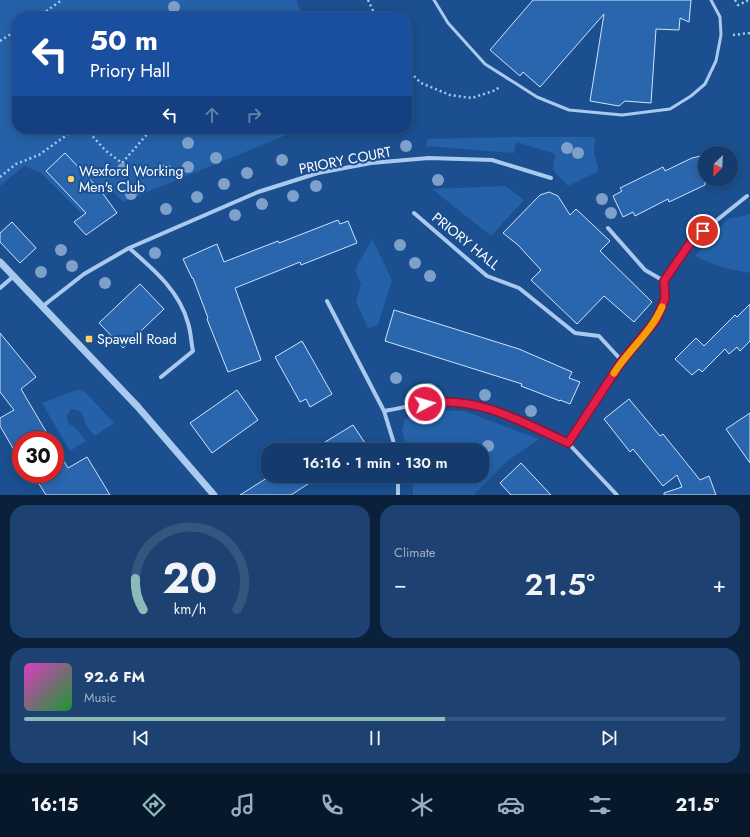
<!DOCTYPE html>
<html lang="en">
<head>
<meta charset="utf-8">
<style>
	:root { --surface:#143b6b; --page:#1d4271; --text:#f1f3f6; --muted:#9dadc1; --line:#33557e; --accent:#8bbbb9 }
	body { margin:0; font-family:Jost,sans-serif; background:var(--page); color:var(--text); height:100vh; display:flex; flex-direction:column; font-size:15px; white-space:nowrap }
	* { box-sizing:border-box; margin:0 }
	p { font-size:13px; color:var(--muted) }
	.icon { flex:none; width:22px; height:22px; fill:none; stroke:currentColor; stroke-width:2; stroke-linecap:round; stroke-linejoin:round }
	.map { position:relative; height:495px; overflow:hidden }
	.side { display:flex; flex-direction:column; gap:10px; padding:10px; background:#0b203b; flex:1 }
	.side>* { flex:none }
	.banner { position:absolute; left:12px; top:12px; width:400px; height:122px; border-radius:16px; box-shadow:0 2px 10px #0003,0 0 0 1px var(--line); background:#1a4fa0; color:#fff; overflow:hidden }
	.needle { width:26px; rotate:204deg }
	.fabs { position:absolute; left:698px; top:146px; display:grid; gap:8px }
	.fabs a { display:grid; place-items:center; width:40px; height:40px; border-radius:50%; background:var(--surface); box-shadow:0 2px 10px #0003,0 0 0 1px var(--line); font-size:20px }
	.speed { position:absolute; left:12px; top:431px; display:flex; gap:8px; font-size:20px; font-weight:700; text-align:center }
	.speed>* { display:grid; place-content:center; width:52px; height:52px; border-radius:50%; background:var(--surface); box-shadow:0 2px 10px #0003,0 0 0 1px var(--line); line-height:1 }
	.speed .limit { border:6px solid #d22; background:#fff; color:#111 }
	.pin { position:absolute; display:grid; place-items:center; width:34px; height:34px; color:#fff; margin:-17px; border:2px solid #fff; border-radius:50%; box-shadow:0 1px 4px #0007 }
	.me { position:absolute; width:44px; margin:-22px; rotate:84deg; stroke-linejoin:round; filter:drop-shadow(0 0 3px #0008) }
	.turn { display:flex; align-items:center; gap:14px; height:84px; padding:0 12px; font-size:18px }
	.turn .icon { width:52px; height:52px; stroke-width:2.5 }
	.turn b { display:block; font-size:28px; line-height:34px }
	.lanes { display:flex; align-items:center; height:38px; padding:0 12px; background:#0003; justify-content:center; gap:20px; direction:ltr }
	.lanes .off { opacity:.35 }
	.big { font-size:30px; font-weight:600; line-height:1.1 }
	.side .widget { flex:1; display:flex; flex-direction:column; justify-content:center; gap:6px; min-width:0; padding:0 14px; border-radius:16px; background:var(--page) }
	.side .dial { align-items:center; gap:0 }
	.dial svg { height:104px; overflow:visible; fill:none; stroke:var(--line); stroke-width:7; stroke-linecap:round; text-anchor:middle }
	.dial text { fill:var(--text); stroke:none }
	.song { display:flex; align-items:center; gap:12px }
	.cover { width:48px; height:48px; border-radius:6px; background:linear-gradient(135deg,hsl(310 70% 55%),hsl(130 70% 35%)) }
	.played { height:4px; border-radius:2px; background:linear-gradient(90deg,var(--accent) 60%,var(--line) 60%) }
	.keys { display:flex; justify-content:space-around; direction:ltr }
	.heat { display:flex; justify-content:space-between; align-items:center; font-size:22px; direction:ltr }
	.side .tiles { flex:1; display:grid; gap:10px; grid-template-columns:1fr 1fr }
	.widget:last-child { grid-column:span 2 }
	.trip { position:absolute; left:261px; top:443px; width:228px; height:40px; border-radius:16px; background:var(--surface); box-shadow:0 2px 10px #0003,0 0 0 1px var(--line); font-weight:600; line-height:40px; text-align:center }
	.tabs { display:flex; height:64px; justify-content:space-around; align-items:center; background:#08182b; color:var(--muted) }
	.tabs .icon { width:28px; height:28px }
	.tabs .selected { color:var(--accent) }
	.tabs b { font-size:18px; color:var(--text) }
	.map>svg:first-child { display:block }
	.green { fill:#2461a8 }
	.building { fill:#2a66ad; stroke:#cfe3fa }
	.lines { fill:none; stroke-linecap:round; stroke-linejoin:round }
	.path { stroke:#a9c9ee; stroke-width:2.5; stroke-dasharray:2 3; stroke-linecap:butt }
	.service { stroke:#a9c9ee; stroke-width:3 }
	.minor { stroke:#a9c9ee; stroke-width:4 }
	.tertiary { stroke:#a9c9ee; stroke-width:7 }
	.tree { fill:#7ea0ca }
	.route-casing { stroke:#92132f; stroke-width:10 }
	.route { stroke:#e11d48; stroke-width:7 }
	.slow { stroke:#f59e0b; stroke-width:7 }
	.poi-dot { fill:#ffd166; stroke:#1b4f8f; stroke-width:1.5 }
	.labels { text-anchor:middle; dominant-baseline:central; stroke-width:4; stroke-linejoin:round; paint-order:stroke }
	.street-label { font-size:14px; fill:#fff; stroke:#1b4f8f }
	.poi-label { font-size:14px; fill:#fff; stroke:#1b4f8f; text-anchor:start }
</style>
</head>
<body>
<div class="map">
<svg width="750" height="495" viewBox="0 0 750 495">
	<rect width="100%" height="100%" fill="#1b4f8f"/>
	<path class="green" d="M0,0h296l7,17h-286v112h284l-178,73 -11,-11 -30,23 -41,-41 -17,-7 -24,20z
		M514,137h81l-1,16 5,18 -31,15 -15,-16 2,-16 -39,-12 -2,11 -88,-7 2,-7z
		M505,186l19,14 -33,36 -59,-47z
		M750,214v59c-22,-4 -35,-7 -55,-17l33,-37z
		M372,239l20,41 -14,45 -10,3 -12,-26 5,-18 -6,-14z
		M77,390l8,2 29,31 -19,13c-3,-3 -6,-7 -8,-10 -6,-11 -2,-15 -16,-17l-4,6 1,8 9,6 9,12 -16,10 -28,-48z
		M430,410l34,1 75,28 -33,23 -32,33h-61l-1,-19h70v-26h-75l-5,-19 3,-12z"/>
	<path class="building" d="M533,0h158l-2,22 -9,-4 -1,12 -23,-1 -5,74 -26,-2 -6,5 -29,-5 14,-87 -64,73 -17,-15 -3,4 -30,-26z
		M65,153l36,38 16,22 -31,22 -12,-13 12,-9 -40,-42z
		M705,155v30l-36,17 -1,-3 -33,17 -2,-4 -10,5 -10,-21 9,-5 -2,-3 43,-21 2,4 27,-13z
		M549,192l9,4 12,19 6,-6 34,32 -10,10 52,51 -18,20 -30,-26 -27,28 -46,-44 10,-10 -23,-25 -15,-12 37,-38z
		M338,220l2,4 8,-3 9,22 -56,22 -1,-3 -65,26 26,72 -33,12 -21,-53 1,-1 -15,-40h-1l-9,-19 34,-15 7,18 54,-21 1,2z
		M12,222l24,26 -16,15 -20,-21v-9z
		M140,284l24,25 -41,39 -24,-25z
		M750,304v37l-10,10 -3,-4 -8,7 -4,-5 -23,23 -3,-3 -7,6 -17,-16 21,-21 8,8 31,-31 2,2z
		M394,310l125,39 53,23 -3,6 11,4 -10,22 -10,-4v1l-39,-15 1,-2 -137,-43z
		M0,333l36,44 -15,12 30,51h-30v22l-21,-36v-8l14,-8 -14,-18z
		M302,341l30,53 -22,13 -4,-8 -6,3 -25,-45z
		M237,390l21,30 -46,33 -22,-30z
		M629,399l31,37 3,-2 37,46 9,-4 7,19h-52v-2l18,-6 -5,-12 -14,11 -30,-37 -3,3 -26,-33z
		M750,413v50l-24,-34z
		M353,425l12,18 -11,7h-42z
		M55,446l13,22 19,-11 23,38h-64l-13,-21h22z
		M521,463l30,32h-40l-11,-12z
		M270,476h55l-10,6 -1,-2 -23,15h-51z"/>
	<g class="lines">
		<path class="path" d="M368,0l8,17
			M735,0l3,5 9,-4v-1
			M38,17l24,-17
			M733,35l17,-2
			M0,41l17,-11
			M407,69l14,14 29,12 22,3 24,-8 4,-4
			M86,129l20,22 16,12 27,-31 -3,-3
			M0,177l16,-13 23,-9 36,-26"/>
		<path class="service" d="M434,0l14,23 37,41 52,33 32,13 53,5 48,-6 21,-13 14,-12 11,-23 5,-26 -1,-18 -9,-17"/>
		<path class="minor" d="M414,213l73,63 32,12 56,45 24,3 23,25
			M608,228l37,42 19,11
			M129,248c24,21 50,42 59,75 3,9 3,19 5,28l-32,26
			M0,288l14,-12
			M327,301l57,110
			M43,306l41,-32 45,-26 129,-56 60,-19 53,-10 58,-5 63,2 59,18
			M568,443l49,52
			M396,450l-12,-39c18,-3 37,-8 54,-10 44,-4 92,25 130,42l54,-82 34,-41 9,-21 -1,-18 28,-41 55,-44
			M398,495v-19"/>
		<path class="tertiary" d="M0,262l138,145 76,88"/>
	</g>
	<g class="tree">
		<circle cx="174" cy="7" r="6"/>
		<circle cx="188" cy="143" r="6"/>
		<circle cx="406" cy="146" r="6"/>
		<circle cx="567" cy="148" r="6"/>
		<circle cx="578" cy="153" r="6"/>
		<circle cx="216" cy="158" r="6"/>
		<circle cx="282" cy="160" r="6"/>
		<circle cx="188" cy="167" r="6"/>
		<circle cx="123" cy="169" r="6"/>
		<circle cx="166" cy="170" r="6"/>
		<circle cx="247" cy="173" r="6"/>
		<circle cx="438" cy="180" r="6"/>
		<circle cx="224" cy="184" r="6"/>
		<circle cx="316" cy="186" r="6"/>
		<circle cx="131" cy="194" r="6"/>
		<circle cx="293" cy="196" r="6"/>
		<circle cx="197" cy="197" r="6"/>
		<circle cx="602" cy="199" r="6"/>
		<circle cx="262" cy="204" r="6"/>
		<circle cx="166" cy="209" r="6"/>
		<circle cx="611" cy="213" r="6"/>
		<circle cx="235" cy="215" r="6"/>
		<circle cx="400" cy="245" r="6"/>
		<circle cx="61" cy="250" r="6"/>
		<circle cx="155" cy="253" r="6"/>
		<circle cx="415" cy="263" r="6"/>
		<circle cx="72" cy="266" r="6"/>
		<circle cx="41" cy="272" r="6"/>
		<circle cx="430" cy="276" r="6"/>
		<circle cx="105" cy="283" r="6"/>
		<circle cx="396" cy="378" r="6"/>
		<circle cx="430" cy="389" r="6"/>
		<circle cx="485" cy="395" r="6"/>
		<circle cx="531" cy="411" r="6"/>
		<circle cx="488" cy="446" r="6"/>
	</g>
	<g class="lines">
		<defs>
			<path id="route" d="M425,404c51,-10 99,19 143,39l54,-82 34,-41 9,-21 -1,-18 28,-41 11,-9"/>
		</defs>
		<use href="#route" class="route-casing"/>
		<use href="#route" class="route"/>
		<path class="slow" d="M614,373c15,-23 37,-41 48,-66"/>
	</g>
	<g class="poi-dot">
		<circle cx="71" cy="179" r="4"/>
		<rect x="85" y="335" width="8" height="8" rx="2"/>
	</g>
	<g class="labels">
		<g class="street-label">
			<text transform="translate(345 160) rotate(-11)">PRIORY COURT</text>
			<text transform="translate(466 241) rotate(39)">PRIORY HALL</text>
		</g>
		<g class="poi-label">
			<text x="79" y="171">Wexford Working<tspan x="79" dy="16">Men's Club</tspan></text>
			<text x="97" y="339">Spawell Road</text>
		</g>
	</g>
</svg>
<div class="fabs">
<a><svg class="needle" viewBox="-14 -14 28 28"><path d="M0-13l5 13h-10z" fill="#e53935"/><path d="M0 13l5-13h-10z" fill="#9dadc1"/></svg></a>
</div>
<div class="speed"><div class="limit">30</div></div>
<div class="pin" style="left:703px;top:231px;background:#d93025"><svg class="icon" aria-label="arrive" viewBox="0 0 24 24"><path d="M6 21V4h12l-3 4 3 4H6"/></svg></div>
<svg class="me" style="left:425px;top:404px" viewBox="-20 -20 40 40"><circle r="17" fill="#e11d48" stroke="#fff" stroke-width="3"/><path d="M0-11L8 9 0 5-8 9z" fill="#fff"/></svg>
<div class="trip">16:16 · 1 min · 130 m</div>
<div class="banner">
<div class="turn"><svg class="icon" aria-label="left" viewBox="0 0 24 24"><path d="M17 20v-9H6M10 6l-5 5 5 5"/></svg><div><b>50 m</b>Priory Hall</div></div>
<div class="lanes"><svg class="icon" aria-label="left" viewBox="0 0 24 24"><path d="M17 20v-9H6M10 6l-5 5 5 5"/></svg><svg class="icon off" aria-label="ahead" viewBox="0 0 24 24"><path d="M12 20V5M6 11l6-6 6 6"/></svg><svg class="icon off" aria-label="right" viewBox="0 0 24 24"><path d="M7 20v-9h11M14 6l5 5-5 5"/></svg></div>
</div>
</div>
<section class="side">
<div class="tiles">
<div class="widget dial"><svg viewBox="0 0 100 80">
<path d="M14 69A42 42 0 1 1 86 69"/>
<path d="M14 69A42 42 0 0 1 8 45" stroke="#8bbbb9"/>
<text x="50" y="56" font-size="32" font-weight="700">20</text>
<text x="50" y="72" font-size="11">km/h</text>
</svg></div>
<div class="widget"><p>Climate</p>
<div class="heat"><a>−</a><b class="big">21.5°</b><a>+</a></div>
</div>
<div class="widget">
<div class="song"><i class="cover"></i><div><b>92.6 FM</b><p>Music</p></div></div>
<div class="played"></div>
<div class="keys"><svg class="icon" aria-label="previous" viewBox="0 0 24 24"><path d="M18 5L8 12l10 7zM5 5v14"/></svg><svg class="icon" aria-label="pause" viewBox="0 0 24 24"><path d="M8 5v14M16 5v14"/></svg><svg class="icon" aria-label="next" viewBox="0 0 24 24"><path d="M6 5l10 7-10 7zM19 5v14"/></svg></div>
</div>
</div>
</section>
<nav class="tabs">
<b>16:15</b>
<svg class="icon selected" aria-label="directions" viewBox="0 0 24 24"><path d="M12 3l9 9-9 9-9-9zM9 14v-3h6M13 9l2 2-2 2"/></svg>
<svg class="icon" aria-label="music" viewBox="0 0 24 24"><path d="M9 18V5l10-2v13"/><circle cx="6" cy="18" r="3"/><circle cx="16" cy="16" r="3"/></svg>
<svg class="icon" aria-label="phone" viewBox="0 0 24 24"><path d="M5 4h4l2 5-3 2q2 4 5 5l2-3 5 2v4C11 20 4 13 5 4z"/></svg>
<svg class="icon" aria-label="climate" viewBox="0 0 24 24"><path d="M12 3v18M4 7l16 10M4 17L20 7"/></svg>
<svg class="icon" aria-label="car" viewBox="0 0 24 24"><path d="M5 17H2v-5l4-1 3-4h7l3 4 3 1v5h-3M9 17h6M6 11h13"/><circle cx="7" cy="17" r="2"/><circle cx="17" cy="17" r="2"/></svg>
<svg class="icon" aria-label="filters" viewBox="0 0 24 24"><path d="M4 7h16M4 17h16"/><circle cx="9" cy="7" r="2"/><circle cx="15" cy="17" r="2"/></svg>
<b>21.5°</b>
</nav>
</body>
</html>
